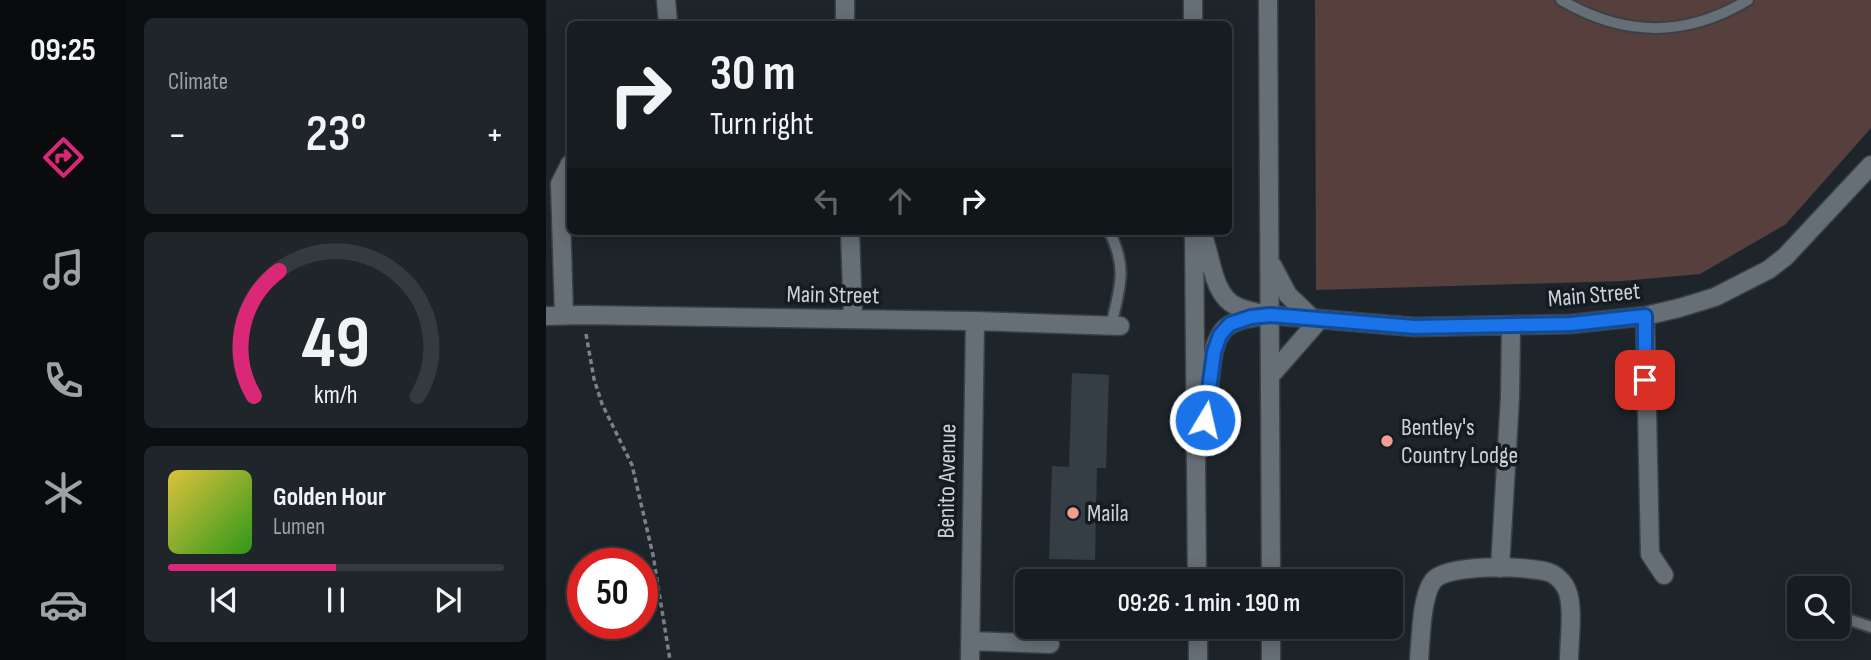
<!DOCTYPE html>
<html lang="en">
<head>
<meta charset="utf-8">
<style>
	:root { --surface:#161c20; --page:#1f2529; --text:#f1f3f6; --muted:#9ea1a5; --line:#353a3e; --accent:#db2777 }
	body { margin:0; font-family:"Sofia Sans Condensed",sans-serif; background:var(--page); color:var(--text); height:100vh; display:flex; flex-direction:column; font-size:26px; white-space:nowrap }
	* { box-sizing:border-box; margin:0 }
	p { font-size:23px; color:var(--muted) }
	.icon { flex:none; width:38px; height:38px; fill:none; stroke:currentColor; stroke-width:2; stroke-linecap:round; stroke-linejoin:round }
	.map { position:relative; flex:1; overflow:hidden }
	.details { display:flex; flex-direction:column; gap:18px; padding:18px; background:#0c0f12; width:420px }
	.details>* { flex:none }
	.banner { position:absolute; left:21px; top:21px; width:665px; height:214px; border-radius:10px; box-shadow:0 4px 18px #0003,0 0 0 2px var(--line); background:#161c20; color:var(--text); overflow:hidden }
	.tools { position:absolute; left:1241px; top:576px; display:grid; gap:14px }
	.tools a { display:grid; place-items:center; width:63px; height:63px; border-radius:10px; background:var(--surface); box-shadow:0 4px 18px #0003,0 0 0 2px var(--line); font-size:35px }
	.speed { position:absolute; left:21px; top:548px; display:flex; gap:14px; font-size:35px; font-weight:700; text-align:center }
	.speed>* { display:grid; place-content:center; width:91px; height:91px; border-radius:50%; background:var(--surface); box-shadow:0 4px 18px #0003,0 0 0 2px var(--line); line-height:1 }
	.speed .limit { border:10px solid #d22; background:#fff; color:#111 }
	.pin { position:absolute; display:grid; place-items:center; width:60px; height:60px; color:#fff; margin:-30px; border-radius:14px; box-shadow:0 4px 10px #0006 }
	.me { position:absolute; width:77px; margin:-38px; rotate:9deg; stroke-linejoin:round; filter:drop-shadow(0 0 5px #0008) }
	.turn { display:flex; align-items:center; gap:24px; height:147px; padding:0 28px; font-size:32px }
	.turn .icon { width:91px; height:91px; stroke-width:2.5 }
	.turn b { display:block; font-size:49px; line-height:60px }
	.lanes { display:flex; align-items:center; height:66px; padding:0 28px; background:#0003; justify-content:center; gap:35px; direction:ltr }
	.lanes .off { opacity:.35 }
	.big { font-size:52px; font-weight:600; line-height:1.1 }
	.details .widget { flex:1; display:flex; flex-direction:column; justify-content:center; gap:10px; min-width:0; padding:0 24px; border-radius:10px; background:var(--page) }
	.details .dial { align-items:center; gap:0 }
	.dial svg { height:182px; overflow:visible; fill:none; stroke:var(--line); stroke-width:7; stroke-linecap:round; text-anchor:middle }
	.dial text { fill:var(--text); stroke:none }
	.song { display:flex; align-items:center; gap:21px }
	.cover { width:84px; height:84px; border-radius:10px; background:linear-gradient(135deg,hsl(50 70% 55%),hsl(110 70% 35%)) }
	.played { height:7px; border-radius:4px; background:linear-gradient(90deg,var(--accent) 50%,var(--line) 50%) }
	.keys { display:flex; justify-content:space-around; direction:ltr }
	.heat { display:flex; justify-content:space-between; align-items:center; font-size:38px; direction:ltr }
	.trip { position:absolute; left:469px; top:569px; width:388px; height:70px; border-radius:10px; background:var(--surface); box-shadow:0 4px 18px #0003,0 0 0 2px var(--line); font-weight:600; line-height:70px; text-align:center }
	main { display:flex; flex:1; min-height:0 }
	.dock { display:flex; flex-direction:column; width:126px; justify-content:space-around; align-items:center; background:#090b0d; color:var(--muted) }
	.dock .icon { width:49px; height:49px }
	.dock .current { color:var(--accent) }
	.dock b { font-size:32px; color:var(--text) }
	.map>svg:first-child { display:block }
	.green { fill:#573f3d }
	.building { fill:#353e44 }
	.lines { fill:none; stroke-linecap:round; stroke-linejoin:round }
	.service-casing { stroke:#3a4146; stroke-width:14 }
	.minor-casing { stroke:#3a4146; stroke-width:21 }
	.secondary-casing { stroke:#3a4146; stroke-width:21 }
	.path { stroke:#7b8287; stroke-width:3.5; stroke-dasharray:5 3.5; stroke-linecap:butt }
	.service { stroke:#656f75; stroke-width:10 }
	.minor { stroke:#656f75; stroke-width:18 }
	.secondary { stroke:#656f75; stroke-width:18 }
	.route-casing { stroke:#114b97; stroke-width:18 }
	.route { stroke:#1a73e8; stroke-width:12 }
	.poi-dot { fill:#f59c92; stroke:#141c21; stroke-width:2.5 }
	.labels { text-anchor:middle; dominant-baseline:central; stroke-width:7; stroke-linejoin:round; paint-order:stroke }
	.street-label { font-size:24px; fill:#cdd2d6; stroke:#141c21 }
	.poi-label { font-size:24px; fill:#cdd2d6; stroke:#141c21; text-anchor:start }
</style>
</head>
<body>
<main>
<nav class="dock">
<b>09:25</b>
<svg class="icon current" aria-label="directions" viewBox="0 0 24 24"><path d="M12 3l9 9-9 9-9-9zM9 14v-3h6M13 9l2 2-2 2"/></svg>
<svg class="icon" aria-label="music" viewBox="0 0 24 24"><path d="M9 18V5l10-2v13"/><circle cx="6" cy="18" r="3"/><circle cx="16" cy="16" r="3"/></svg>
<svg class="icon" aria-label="phone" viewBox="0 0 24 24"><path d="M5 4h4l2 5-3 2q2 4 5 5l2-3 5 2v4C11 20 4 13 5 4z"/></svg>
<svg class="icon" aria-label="climate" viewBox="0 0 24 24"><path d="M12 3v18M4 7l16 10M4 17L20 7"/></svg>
<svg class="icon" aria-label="car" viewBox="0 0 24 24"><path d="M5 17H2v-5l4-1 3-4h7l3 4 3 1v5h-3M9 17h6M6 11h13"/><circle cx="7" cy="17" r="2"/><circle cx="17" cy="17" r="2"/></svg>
</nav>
<section class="details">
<div class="widget"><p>Climate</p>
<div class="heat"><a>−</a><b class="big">23°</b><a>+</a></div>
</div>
<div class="widget dial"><svg viewBox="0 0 100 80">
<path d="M14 69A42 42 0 1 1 86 69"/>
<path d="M14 69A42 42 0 0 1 25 14" stroke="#db2777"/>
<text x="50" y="56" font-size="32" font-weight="700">49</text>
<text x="50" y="72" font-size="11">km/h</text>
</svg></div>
<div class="widget">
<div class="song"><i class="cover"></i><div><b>Golden Hour</b><p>Lumen</p></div></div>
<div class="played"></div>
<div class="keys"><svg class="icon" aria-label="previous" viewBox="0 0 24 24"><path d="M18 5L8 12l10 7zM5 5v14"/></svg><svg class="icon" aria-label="pause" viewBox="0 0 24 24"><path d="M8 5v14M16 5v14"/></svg><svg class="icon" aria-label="next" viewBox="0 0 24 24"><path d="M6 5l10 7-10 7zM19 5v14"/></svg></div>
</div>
</section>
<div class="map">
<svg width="1325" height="660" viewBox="0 0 1325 660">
	<rect width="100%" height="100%" fill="#1d252b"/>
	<path class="green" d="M769,0h556v128l-85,96 -86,50 -78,7 -306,9z"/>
	<path class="building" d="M526,373l37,2 -3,93h-9l-2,92 -46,-1 3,-93 17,1z"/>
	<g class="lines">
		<defs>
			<path id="service" d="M1015,0c63,37 124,38 187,0
				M563,231c19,37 11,56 2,95
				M1304,620l21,7"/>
			<path id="minor" d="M120,0l2,24
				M299,0v24
				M304,231l3,88
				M18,315l-4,-131 10,-20
				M724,315l145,12 156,-3 74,-8 34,-8 36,-11 53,-27 17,-13 86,-92
				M0,316l36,-1 393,6 145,5
				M1099,316l5,238 14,21
				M954,568l10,-171 1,-71
				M424,641l80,3
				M424,660l5,-339
				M873,660c2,-21 2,-63 14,-79 13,-18 95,-15 115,-9 7,2 13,8 17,14 10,16 4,54 4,74"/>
			<path id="secondary" d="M647,0v24
				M722,0l3,581
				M648,231l3,350
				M655,231c11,23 10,63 35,75 8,4 18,6 27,8
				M726,265l16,30 25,24
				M725,375l49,-56
				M657,424c10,-25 2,-82 25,-98 12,-8 28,-9 42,-11
				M652,626v34
				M725,626v34"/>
		</defs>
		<use href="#service" class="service-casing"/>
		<use href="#minor" class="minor-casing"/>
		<use href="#secondary" class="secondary-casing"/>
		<path class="path" d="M40,334l8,45 8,25 30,61 21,90 17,105"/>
		<use href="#service" class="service"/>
		<use href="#minor" class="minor"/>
		<use href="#secondary" class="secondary"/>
	</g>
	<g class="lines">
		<defs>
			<path id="route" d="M659,420l9,-68 6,-17 10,-11 21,-7 19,-2 145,12 156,-3 74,-8v64"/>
		</defs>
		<use href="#route" class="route-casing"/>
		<use href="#route" class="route"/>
	</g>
	<g class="poi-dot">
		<circle cx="841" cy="441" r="7"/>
		<circle cx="527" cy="513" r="7"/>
	</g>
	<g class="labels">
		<g class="street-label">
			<text transform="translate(287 295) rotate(1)">Main Street</text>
			<text transform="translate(1048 295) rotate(-5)">Main Street</text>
			<text transform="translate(401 481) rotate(-89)">Benito Avenue</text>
		</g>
		<g class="poi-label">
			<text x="855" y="427">Bentley's<tspan x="855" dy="28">Country Lodge</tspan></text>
			<text x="541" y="513">Maila</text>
		</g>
	</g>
</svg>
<div class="tools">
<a><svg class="icon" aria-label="search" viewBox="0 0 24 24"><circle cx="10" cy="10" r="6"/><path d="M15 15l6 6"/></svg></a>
</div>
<div class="speed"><div class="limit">50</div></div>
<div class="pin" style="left:1099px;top:380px;background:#d93025"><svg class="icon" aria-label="arrive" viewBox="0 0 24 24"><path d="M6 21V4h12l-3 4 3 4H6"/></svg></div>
<svg class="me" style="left:659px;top:420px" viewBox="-20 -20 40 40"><circle r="17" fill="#1a73e8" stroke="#fff" stroke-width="3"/><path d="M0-11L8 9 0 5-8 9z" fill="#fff"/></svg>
<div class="trip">09:26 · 1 min · 190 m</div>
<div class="banner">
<div class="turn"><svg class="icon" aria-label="right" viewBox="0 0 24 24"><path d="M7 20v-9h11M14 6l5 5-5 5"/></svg><div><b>30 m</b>Turn right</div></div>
<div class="lanes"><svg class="icon off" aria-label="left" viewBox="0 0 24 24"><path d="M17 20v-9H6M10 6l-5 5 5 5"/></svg><svg class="icon off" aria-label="ahead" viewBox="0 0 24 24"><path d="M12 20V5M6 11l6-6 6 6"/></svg><svg class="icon" aria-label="right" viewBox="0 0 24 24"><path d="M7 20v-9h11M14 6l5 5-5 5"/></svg></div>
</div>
</div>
</main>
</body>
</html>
